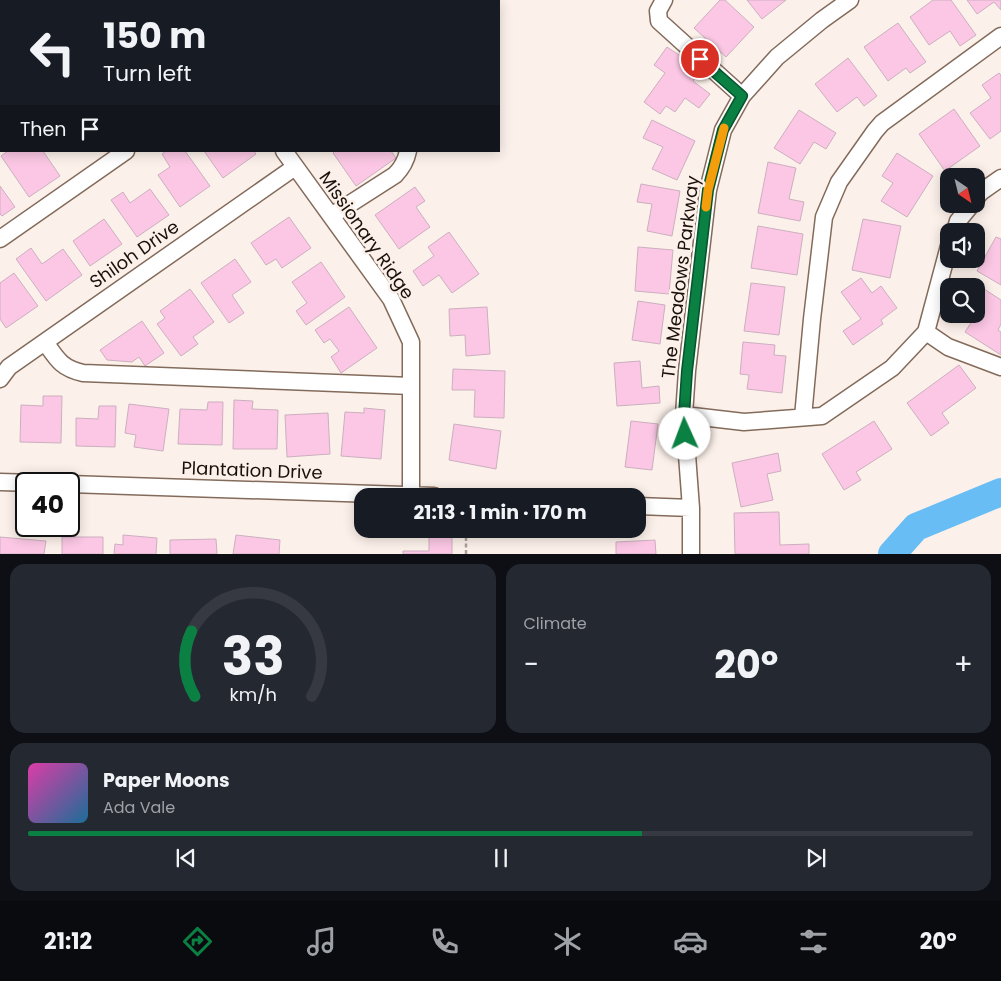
<!DOCTYPE html>
<html lang="en">
<head>
<meta charset="utf-8">
<style>
	:root { --surface:#171b24; --page:#242831; --text:#f1f3f6; --muted:#9ea1a6; --line:#363941; --accent:#0b8043 }
	body { margin:0; font-family:Poppins,sans-serif; background:var(--page); color:var(--text); height:100vh; display:flex; flex-direction:column; font-size:19px; white-space:nowrap }
	* { box-sizing:border-box; margin:0 }
	p { font-size:16px; color:var(--muted) }
	.icon { flex:none; width:28px; height:28px; fill:none; stroke:currentColor; stroke-width:2; stroke-linecap:round; stroke-linejoin:round }
	.map { position:relative; height:554px; overflow:hidden }
	.panel { display:flex; flex-direction:column; gap:10px; padding:10px; background:#0d0f14; flex:1 }
	.panel>* { flex:none }
	.hud { position:absolute; left:0px; top:0px; width:500px; height:152px; box-shadow:0 2px 12px #0003; background:#171b24; color:var(--text); overflow:hidden }
	.needle { width:32px; rotate:145deg }
	.fabs { position:absolute; left:940px; top:168px; display:grid; gap:10px }
	.fabs a { display:grid; place-items:center; width:45px; height:45px; border-radius:10px; background:var(--surface); box-shadow:0 2px 12px #0003; font-size:25px }
	.speed { position:absolute; left:15px; top:472px; display:flex; gap:10px; font-size:25px; font-weight:700; text-align:center }
	.speed>* { display:grid; place-content:center; width:65px; height:65px; border-radius:50%; background:var(--surface); box-shadow:0 2px 12px #0003; line-height:1 }
	.speed .limit { border:2px solid #111; border-radius:8px; background:#fff; color:#111 }
	.pin { position:absolute; display:grid; place-items:center; width:42px; height:42px; color:#fff; margin:-21px; border:2px solid #fff; border-radius:50%; box-shadow:0 1px 5px #0007 }
	.me { position:absolute; width:55px; margin:-28px; rotate:358deg; stroke-linejoin:round; filter:drop-shadow(0 0 4px #0008) }
	.turn { display:flex; align-items:center; gap:18px; height:105px; padding:0 20px; font-size:22px }
	.turn .icon { width:65px; height:65px; stroke-width:2.5 }
	.turn b { display:block; font-size:35px; line-height:42px }
	.then { display:flex; align-items:center; height:48px; padding:0 20px; background:#0003; gap:10px; font-size:19px }
	.big { font-size:38px; font-weight:700; line-height:1.1 }
	.panel .tile { flex:1; display:flex; flex-direction:column; justify-content:center; gap:8px; min-width:0; padding:0 18px; border-radius:15px; background:var(--page) }
	.panel .dial { align-items:center; gap:0 }
	.dial svg { height:130px; overflow:visible; fill:none; stroke:var(--line); stroke-width:7; stroke-linecap:round; text-anchor:middle }
	.dial text { fill:var(--text); stroke:none }
	.song { display:flex; align-items:center; gap:15px }
	.cover { width:60px; height:60px; border-radius:8px; background:linear-gradient(135deg,hsl(320 70% 55%),hsl(200 70% 35%)) }
	.played { height:5px; border-radius:2px; background:linear-gradient(90deg,var(--accent) 65%,var(--line) 65%) }
	.keys { display:flex; justify-content:space-around; direction:ltr }
	.heat { display:flex; justify-content:space-between; align-items:center; font-size:28px; direction:ltr }
	.panel .tiles { flex:1; display:grid; gap:10px; grid-template-columns:1fr 1fr }
	.tile:last-child { grid-column:span 2 }
	.trip { position:absolute; left:354px; top:488px; width:292px; height:50px; border-radius:15px; background:var(--surface); box-shadow:0 2px 12px #0003; font-weight:700; line-height:50px; text-align:center }
	.tab-bar { display:flex; height:80px; justify-content:space-around; align-items:center; background:#090b0e; color:var(--muted) }
	.tab-bar .icon { width:35px; height:35px }
	.tab-bar .on { color:var(--accent) }
	.tab-bar b { font-size:22px; color:var(--text) }
	.map>svg:first-child { display:block }
	.lines { fill:none; stroke-linecap:round; stroke-linejoin:round }
	.river { stroke:#69bdf5; stroke-width:28 }
	.building { fill:#fbc7e4; stroke:#ccafbf }
	.minor-casing { stroke:#836b5b; stroke-width:19 }
	.path { stroke:#aaa09a; stroke-width:2.5; stroke-dasharray:4 2.5; stroke-linecap:butt }
	.minor { stroke:#fff; stroke-width:16 }
	.route-casing { stroke:#07532c; stroke-width:12 }
	.route { stroke:#0b8043; stroke-width:9 }
	.slow { stroke:#f59e0b; stroke-width:9 }
	.labels { text-anchor:middle; dominant-baseline:central; stroke-width:5; stroke-linejoin:round; paint-order:stroke }
	.street-label { font-size:18px; fill:#19100a; stroke:#fcf1ea }
</style>
</head>
<body>
<div class="map">
<svg width="1001" height="554" viewBox="0 0 1001 554">
	<rect width="100%" height="100%" fill="#fcf1ea"/>
	<g class="lines">
		<path class="river" d="M892,554l24,-27 85,-35"/>
	</g>
	<path class="building" d="M48,0h19l1,1h-22z
		M720,0h5l29,27 -28,30 -32,-29z
		M747,0h39l-24,19z
		M933,0h18l25,35 -16,11 -10,-15 -21,14 -19,-28z
		M967,0h34v10l-7,-8 -17,12z
		M1,8v56l-1,1v-56z
		M898,23l28,39 -16,11 -4,-5 -18,13 -24,-34z
		M667,47l34,23 -8,11 17,13 -11,14 -14,-10 -10,14 -9,-6 -6,8 -16,-12 21,-29 -11,-8z
		M848,58l29,38 -13,10 -7,-9 -20,15 -22,-28z
		M999,73l2,2v56l-11,8 -20,-26 21,-15 -9,-13z
		M954,109l26,37 -35,25 -26,-37z
		M799,110l37,23 -10,16 -12,-7 -14,22 -26,-16z
		M652,120l43,21 -18,39 -25,-11 11,-22 -20,-9z
		M8,151h35l17,25 -31,21 -28,-41z
		M166,151h19l25,35 -30,21 -22,-32 12,-8 -8,-13z
		M204,151h50l2,3 -33,24z
		M335,151h56l5,7 -40,28 -23,-33z
		M897,153l36,23 -26,41 -26,-16 12,-18 -11,-7z
		M768,162l28,6 -7,31 15,3 -4,19 -42,-8z
		M641,184l39,7 -8,45 -25,-5 5,-27 -15,-2z
		M0,186l15,21 -13,9 -2,-2z
		M415,187l10,14 -9,6 14,20 -31,22 -24,-34z
		M150,189l19,26 -32,22 -26,-37 12,-8 7,11z
		M289,217l22,31 -29,20 -6,-9 -10,6 -15,-22z
		M104,219l18,25 -32,22 -17,-25z
		M863,219l38,7 -11,52 -38,-8z
		M758,226l45,8 -6,41 -46,-7z
		M449,232l30,42 -27,19 -13,-18 -16,11 -10,-15 21,-15 -6,-9z
		M996,237l5,2v46l-24,-14z
		M638,247l35,3 -4,44 -34,-3z
		M31,248l11,16 21,-15 19,26 -36,26 -30,-42z
		M235,259l16,23 -19,13 12,18 -15,10 -28,-40z
		M321,262l24,35 -39,28 -10,-14 11,-8 -15,-21z
		M14,273l24,33 -32,22 -6,-9v-36z
		M861,278l11,15 9,-7 16,22 -16,12 2,4 -30,21 -10,-14 18,-12 -20,-27z
		M751,283l34,4 -6,48 -35,-4z
		M190,289l24,33 -21,15 5,7 -17,12 -24,-32 8,-6 -5,-7z
		M984,289l17,11v24l-3,6 3,2v23l-36,-23 9,-14 -6,-4h8v-13z
		M638,301l27,4 -5,39 -28,-4z
		M349,307l28,41 -36,25 -10,-16 8,-6 -9,-12 -6,4 -9,-13z
		M487,307l3,47 -24,2 -1,-21 -15,1 -1,-27z
		M142,321l22,32 -19,13 -6,-9 -7,5 -25,-2 -7,-10z
		M743,342l32,3 -1,10 12,1 -4,37 -35,-4 2,-14 -9,-1z
		M640,361l2,27 17,-2 1,17 -43,3 -3,-43z
		M959,365l17,23 -34,25 7,10 -18,13 -24,-33z
		M453,369l52,2 -1,47 -30,-1 1,-27h-23z
		M43,396h19l-1,47 -41,-1 1,-37 22,1z
		M234,400l19,1 -1,8 26,1 -1,39h-44z
		M208,402h15l-1,43 -44,-1 2,-35 27,1z
		M129,404l40,5 -6,42 -29,-4 2,-12 -11,-2z
		M99,406h17l-1,41 -39,-1v-28l22,1z
		M364,408l21,2 -4,49 -40,-3 4,-44 19,1z
		M328,413l2,41 -43,3 -2,-42z
		M631,421l27,3 -6,46 -27,-3z
		M874,421l18,28 -36,23 5,8 -17,10 -22,-36z
		M454,424l47,7 -5,38 -47,-9z
		M778,453l3,18 -14,3 6,26 -32,7 -9,-44z
		M779,512l1,33 29,-1v10h-74l-1,-41z
		M123,535l34,3 -1,16h-42l1,-10 8,1z
		M236,535l44,5 -1,14h-46z
		M429,536h23v18h-49v-3h26z
		M0,537l46,4 -2,13h-44z
		M62,537h41v17h-41z
		M216,539l1,15h-47v-14z
		M655,540l1,14h-40v-12z"/>
	<g class="lines">
		<defs>
			<path id="minor" d="M179,0l1,1
				M313,0l1,1
				M664,0l-6,11 1,10 83,75
				M151,1l2,-1
				M0,107l1,-1
				M284,151l107,148 20,43v153
				M976,198l5,-6 20,-14
				M331,216l64,-41c7,-7 11,-14 13,-24
				M955,231l3,-10 14,-17
				M0,239l126,-88
				M926,332l22,15 53,20
				M45,342c12,17 16,26 38,31l328,13
				M0,379l9,-12 286,-200
				M684,415l60,7 78,-6 70,-48 34,-36 23,-86
				M803,417l9,-98 12,-102 15,-35 36,-51 7,-8 119,-87
				M0,482l69,2
				M69,484l365,12
				M638,506l53,2
				M691,554v-46l-7,-93 3,-44 21,-181 15,-60 19,-34 35,-39 45,-37 28,-20"/>
		</defs>
		<use href="#minor" class="minor-casing"/>
		<path class="path" d="M466,554v-25"/>
		<use href="#minor" class="minor"/>
	</g>
	<g class="lines">
		<defs>
			<path id="route" d="M685,434l-1,-19 3,-44 21,-181 15,-60 19,-34 -42,-37"/>
		</defs>
		<use href="#route" class="route-casing"/>
		<use href="#route" class="route"/>
		<path class="slow" d="M706,207l2,-17 16,-62"/>
	</g>
	<g class="labels">
		<g class="street-label">
			<text transform="translate(367 235) rotate(55)">Missionary Ridge</text>
			<text transform="translate(134 254) rotate(-35)">Shiloh Drive</text>
			<text transform="translate(680 277) rotate(-83)">The Meadows Parkway</text>
			<text transform="translate(252 470) rotate(2)">Plantation Drive</text>
		</g>
	</g>
</svg>
<div class="fabs">
<a><svg class="needle" viewBox="-14 -14 28 28"><path d="M0-13l5 13h-10z" fill="#e53935"/><path d="M0 13l5-13h-10z" fill="#9ea1a6"/></svg></a>
<a><svg class="icon" aria-label="sound" viewBox="0 0 24 24"><path d="M4 9h4l5-4v14l-5-4H4zM17 9q2 3 0 6"/></svg></a>
<a><svg class="icon" aria-label="search" viewBox="0 0 24 24"><circle cx="10" cy="10" r="6"/><path d="M15 15l6 6"/></svg></a>
</div>
<div class="speed"><div class="limit">40</div></div>
<div class="pin" style="left:700px;top:59px;background:#d93025"><svg class="icon" aria-label="arrive" viewBox="0 0 24 24"><path d="M6 21V4h12l-3 4 3 4H6"/></svg></div>
<svg class="me" style="left:685px;top:434px" viewBox="-20 -20 40 40"><circle r="19" fill="#fff"/><path d="M0-13L10 11 0 6-10 11z" fill="#0b8043"/></svg>
<div class="trip">21:13 · 1 min · 170 m</div>
<div class="hud">
<div class="turn"><svg class="icon" aria-label="left" viewBox="0 0 24 24"><path d="M17 20v-9H6M10 6l-5 5 5 5"/></svg><div><b>150 m</b>Turn left</div></div>
<div class="then">Then<svg class="icon" aria-label="arrive" viewBox="0 0 24 24"><path d="M6 21V4h12l-3 4 3 4H6"/></svg></div>
</div>
</div>
<section class="panel">
<div class="tiles">
<div class="tile dial"><svg viewBox="0 0 100 80">
<path d="M14 69A42 42 0 1 1 86 69"/>
<path d="M14 69A42 42 0 0 1 12 29" stroke="#0b8043"/>
<text x="50" y="56" font-size="32" font-weight="700">33</text>
<text x="50" y="72" font-size="11">km/h</text>
</svg></div>
<div class="tile"><p>Climate</p>
<div class="heat"><a>−</a><b class="big">20°</b><a>+</a></div>
</div>
<div class="tile">
<div class="song"><i class="cover"></i><div><b>Paper Moons</b><p>Ada Vale</p></div></div>
<div class="played"></div>
<div class="keys"><svg class="icon" aria-label="previous" viewBox="0 0 24 24"><path d="M18 5L8 12l10 7zM5 5v14"/></svg><svg class="icon" aria-label="pause" viewBox="0 0 24 24"><path d="M8 5v14M16 5v14"/></svg><svg class="icon" aria-label="next" viewBox="0 0 24 24"><path d="M6 5l10 7-10 7zM19 5v14"/></svg></div>
</div>
</div>
</section>
<nav class="tab-bar">
<b>21:12</b>
<svg class="icon on" aria-label="directions" viewBox="0 0 24 24"><path d="M12 3l9 9-9 9-9-9zM9 14v-3h6M13 9l2 2-2 2"/></svg>
<svg class="icon" aria-label="music" viewBox="0 0 24 24"><path d="M9 18V5l10-2v13"/><circle cx="6" cy="18" r="3"/><circle cx="16" cy="16" r="3"/></svg>
<svg class="icon" aria-label="phone" viewBox="0 0 24 24"><path d="M5 4h4l2 5-3 2q2 4 5 5l2-3 5 2v4C11 20 4 13 5 4z"/></svg>
<svg class="icon" aria-label="climate" viewBox="0 0 24 24"><path d="M12 3v18M4 7l16 10M4 17L20 7"/></svg>
<svg class="icon" aria-label="car" viewBox="0 0 24 24"><path d="M5 17H2v-5l4-1 3-4h7l3 4 3 1v5h-3M9 17h6M6 11h13"/><circle cx="7" cy="17" r="2"/><circle cx="17" cy="17" r="2"/></svg>
<svg class="icon" aria-label="filters" viewBox="0 0 24 24"><path d="M4 7h16M4 17h16"/><circle cx="9" cy="7" r="2"/><circle cx="15" cy="17" r="2"/></svg>
<b>20°</b>
</nav>
</body>
</html>
